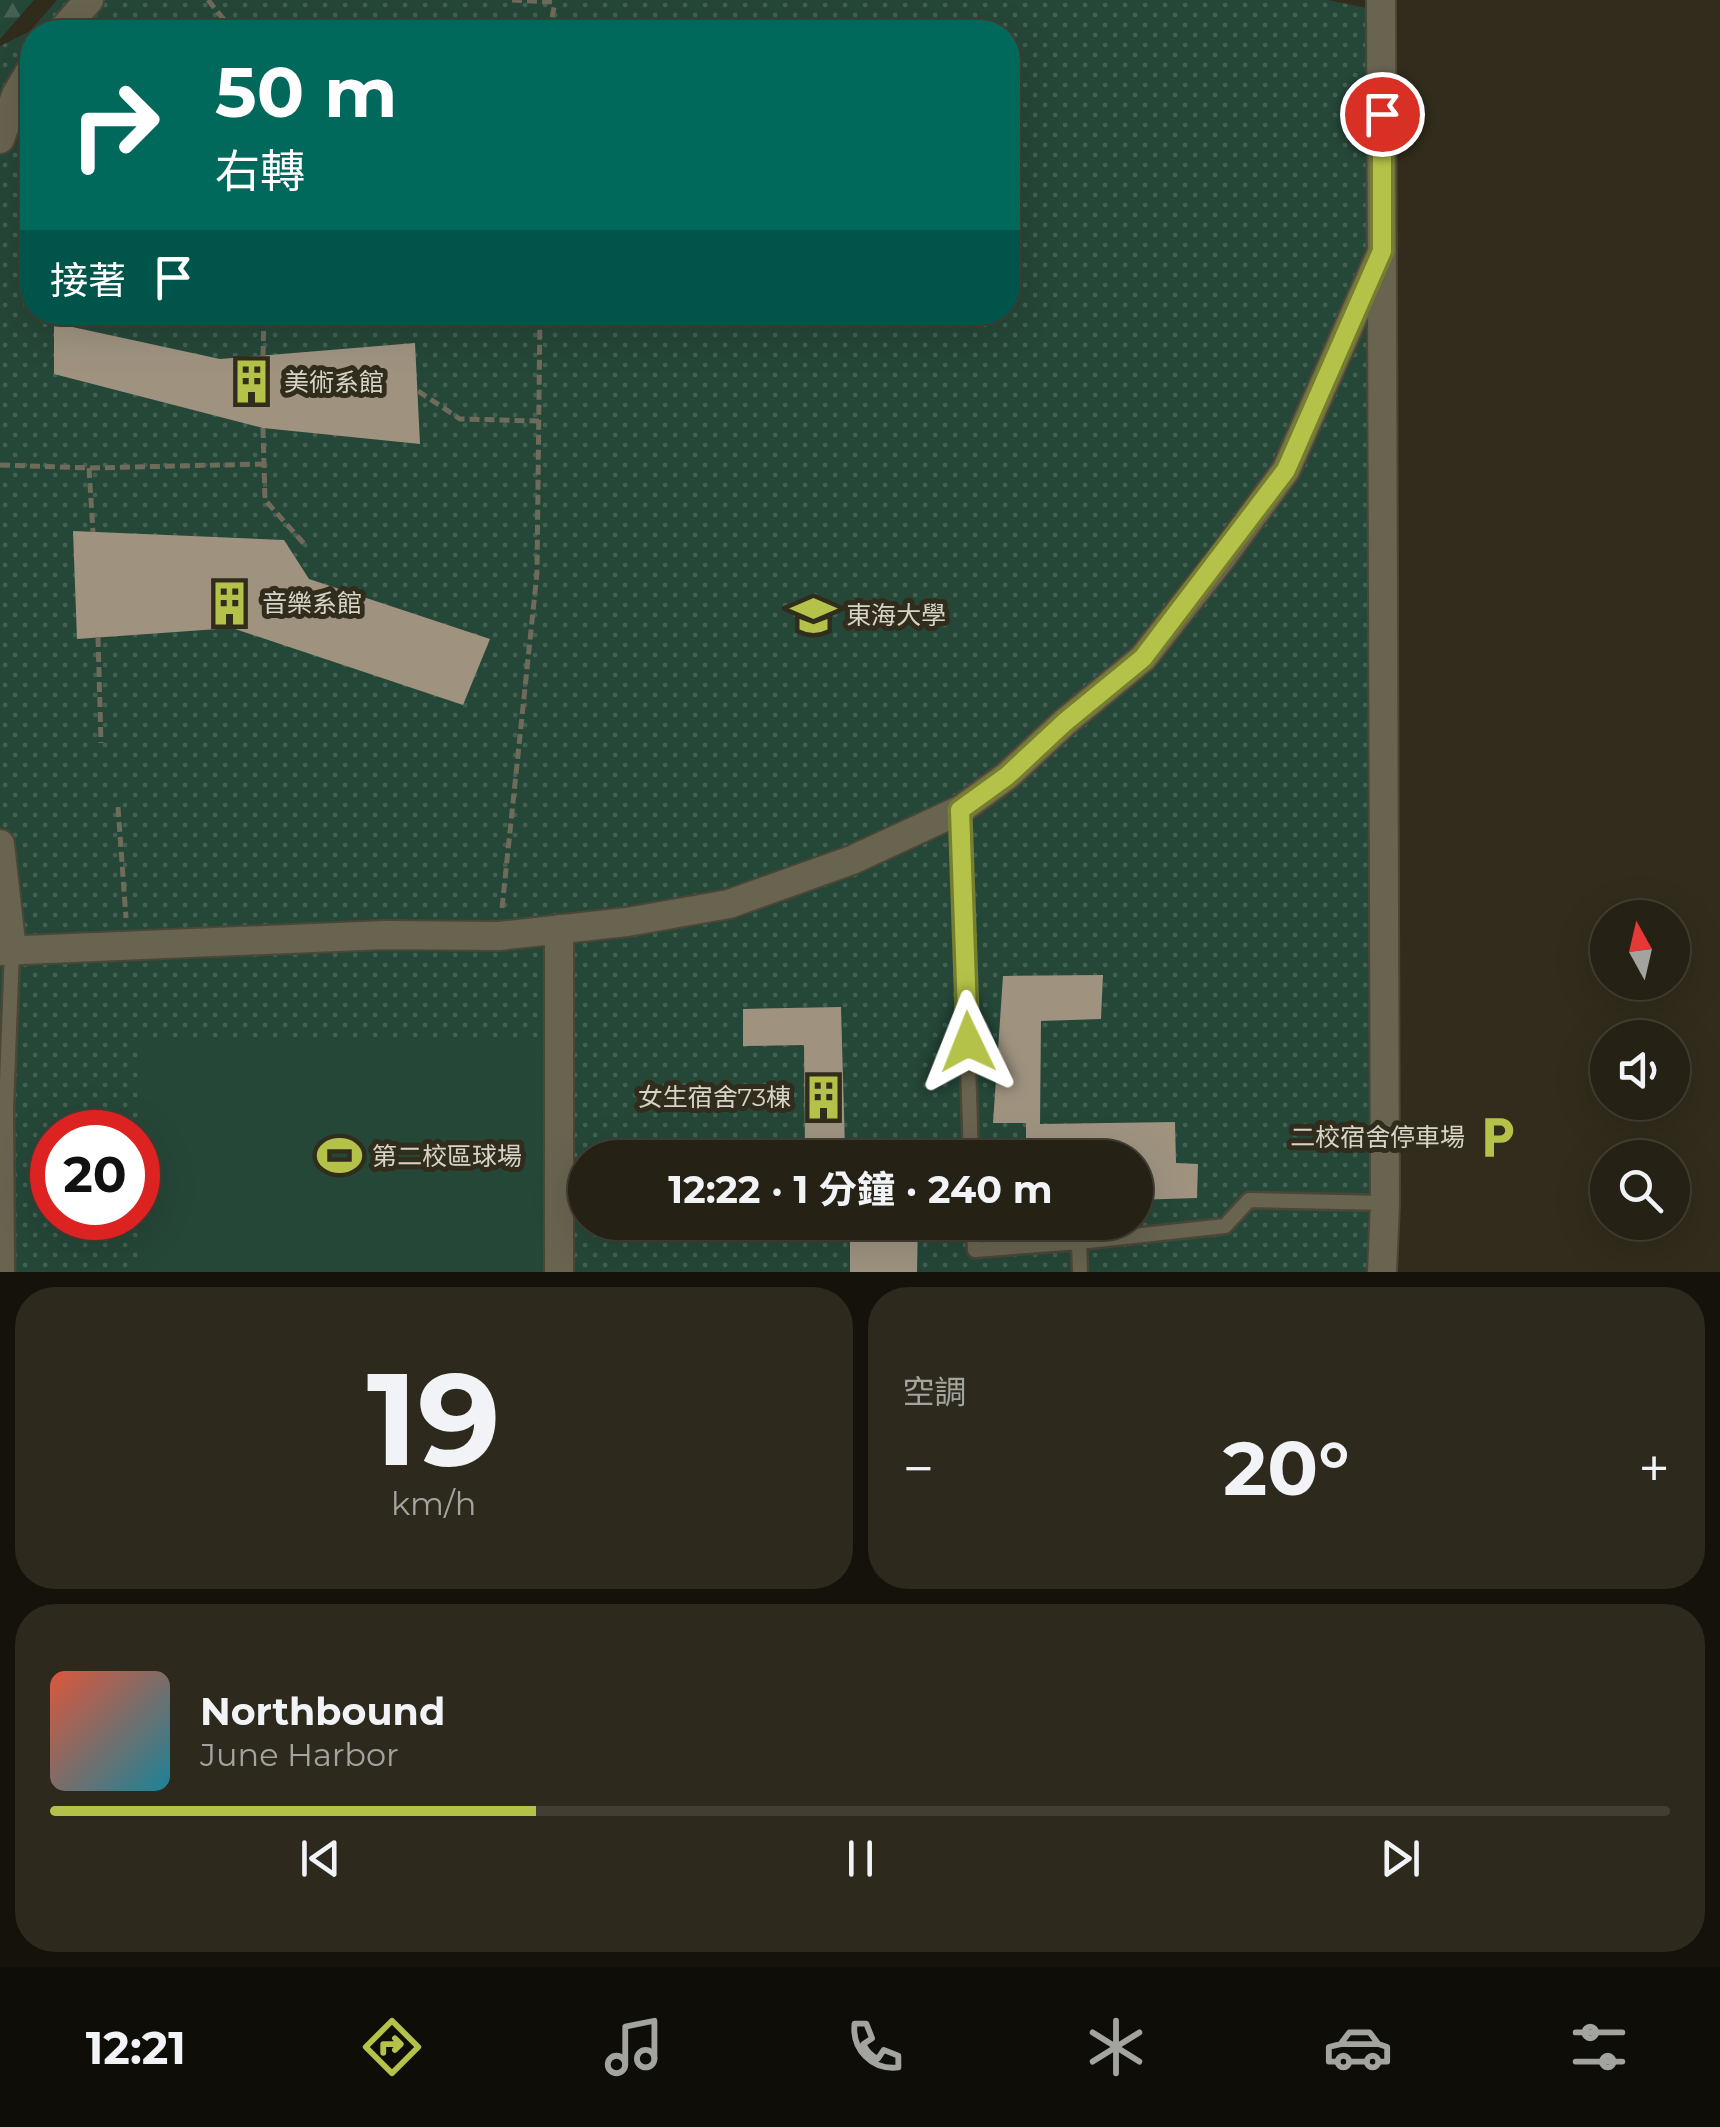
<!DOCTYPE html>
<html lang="zh-TW">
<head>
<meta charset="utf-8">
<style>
	:root { --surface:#252114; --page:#2d291d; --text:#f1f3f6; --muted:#a3a3a0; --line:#423e34; --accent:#b5c249 }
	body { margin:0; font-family:Montserrat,"Noto Sans TC",sans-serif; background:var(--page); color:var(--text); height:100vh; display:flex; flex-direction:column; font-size:38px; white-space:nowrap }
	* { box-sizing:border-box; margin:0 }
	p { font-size:32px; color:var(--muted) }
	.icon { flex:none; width:55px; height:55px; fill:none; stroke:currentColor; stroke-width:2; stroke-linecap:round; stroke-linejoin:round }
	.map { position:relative; height:1272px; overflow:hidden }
	.side { display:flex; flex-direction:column; gap:15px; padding:15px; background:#14120b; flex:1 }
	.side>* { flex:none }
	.banner { position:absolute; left:20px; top:20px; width:1000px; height:305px; border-radius:40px; box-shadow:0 10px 40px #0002,0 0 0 2px var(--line); background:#00695c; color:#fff; overflow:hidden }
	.needle { width:65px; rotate:352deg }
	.controls { position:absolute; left:1590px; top:900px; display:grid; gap:20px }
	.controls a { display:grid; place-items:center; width:100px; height:100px; border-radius:50%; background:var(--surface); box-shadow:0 10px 40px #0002,0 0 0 2px var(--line); font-size:50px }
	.speed { position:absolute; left:30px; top:1110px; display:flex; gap:20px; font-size:50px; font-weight:700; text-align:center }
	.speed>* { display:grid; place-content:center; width:130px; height:130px; border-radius:50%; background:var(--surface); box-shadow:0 10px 40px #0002,0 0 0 2px var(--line); line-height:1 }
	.speed .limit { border:15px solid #d22; background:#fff; color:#111 }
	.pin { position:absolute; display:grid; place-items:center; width:85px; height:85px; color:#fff; margin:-42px; border:5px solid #fff; border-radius:50%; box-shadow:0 2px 10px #0007 }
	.me { position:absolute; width:110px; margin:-55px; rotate:358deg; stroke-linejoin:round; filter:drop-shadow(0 0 8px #0008) }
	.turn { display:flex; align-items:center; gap:35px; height:210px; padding:0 30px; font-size:45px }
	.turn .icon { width:130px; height:130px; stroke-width:2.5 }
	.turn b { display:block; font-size:70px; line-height:85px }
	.then { display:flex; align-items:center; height:95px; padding:0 30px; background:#0003; gap:20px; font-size:38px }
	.big { font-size:75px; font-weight:700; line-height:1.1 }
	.side .card { flex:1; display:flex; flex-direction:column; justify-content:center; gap:15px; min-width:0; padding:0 35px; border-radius:40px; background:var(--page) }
	.side .dial { align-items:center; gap:0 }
	.dial b { font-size:130px; line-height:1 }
	.song { display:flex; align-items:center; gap:30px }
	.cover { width:120px; height:120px; border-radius:15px; background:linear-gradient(135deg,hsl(10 70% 55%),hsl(190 70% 35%)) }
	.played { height:10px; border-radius:5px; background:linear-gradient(90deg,var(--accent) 30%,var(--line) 30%) }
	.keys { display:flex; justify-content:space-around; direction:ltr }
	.heat { display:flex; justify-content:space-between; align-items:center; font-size:55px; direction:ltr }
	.side .tiles { flex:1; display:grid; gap:15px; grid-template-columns:1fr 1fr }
	.card:last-child { grid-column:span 2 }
	.trip { position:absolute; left:568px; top:1140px; width:585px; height:100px; border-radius:50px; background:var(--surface); box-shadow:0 10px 40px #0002,0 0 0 2px var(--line); font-weight:700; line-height:100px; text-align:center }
	.tab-bar { display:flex; height:160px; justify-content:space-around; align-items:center; background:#0f0d08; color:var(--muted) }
	.tab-bar .icon { width:70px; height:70px }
	.tab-bar .current { color:var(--accent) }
	.tab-bar b { font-size:45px; color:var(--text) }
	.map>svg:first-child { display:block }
	.grass { fill:url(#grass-dots); fill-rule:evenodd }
	.forest { fill:url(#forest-firs) }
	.garden { fill:#254738 }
	.building { fill:#9f9380 }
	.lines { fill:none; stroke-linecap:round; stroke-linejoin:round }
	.service-casing { stroke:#4a4737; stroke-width:19 }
	.minor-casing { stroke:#4a4737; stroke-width:32 }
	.path { stroke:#6f6b5b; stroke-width:5; stroke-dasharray:10 5; stroke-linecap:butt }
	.service { stroke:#696450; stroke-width:14 }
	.minor { stroke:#696450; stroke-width:28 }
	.route-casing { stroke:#767e2f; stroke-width:25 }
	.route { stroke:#b5c249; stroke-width:18 }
	.labels { text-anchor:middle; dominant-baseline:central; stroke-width:10; stroke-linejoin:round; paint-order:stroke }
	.poi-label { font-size:25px; fill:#d6d4c8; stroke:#312c1b; text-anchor:start }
</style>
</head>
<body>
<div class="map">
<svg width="1720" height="1272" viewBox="0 0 1720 1272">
	<defs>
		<pattern id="grass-dots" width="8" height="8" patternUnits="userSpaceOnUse" patternTransform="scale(2.5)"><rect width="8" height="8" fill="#254738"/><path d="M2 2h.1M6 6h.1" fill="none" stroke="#446153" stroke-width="1.8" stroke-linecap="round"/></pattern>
		<pattern id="forest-firs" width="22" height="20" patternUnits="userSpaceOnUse" patternTransform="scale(2.5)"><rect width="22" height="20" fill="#254738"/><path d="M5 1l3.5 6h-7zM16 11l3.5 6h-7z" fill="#446153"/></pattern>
	</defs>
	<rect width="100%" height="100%" fill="#312c1b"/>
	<path class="grass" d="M57,0h1271l53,11 1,1261h-1379l4,-195 -7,179v-1210l30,-15zM32,32h976v280h-976zM126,931l336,5 -440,13zM52,1132h86v86h-86zM585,1158h550v64h-550z"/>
	<path class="forest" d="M0,0h34l-34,39z"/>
	<path class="garden" d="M538,1038l1,234h-399l-1,-232z"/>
	<path class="building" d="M54,323l166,36 195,-16 5,101 -157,-16 -209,-54z
		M73,531l211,9 25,39 181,60 -27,66 -231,-77 -155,11z
		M1103,975l-2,44 -60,2 -1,103 135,-2 1,41 22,1 -1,34 -62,2v-42h-109v-35h-33l10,-147z
		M841,1007l4,141h-40l-1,-103 -61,1v-37z
		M851,1146l68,1v11h-68z
		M850,1222h68l-1,50h-67z"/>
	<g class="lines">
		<defs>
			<path id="service" d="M960,810l11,348
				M974,1222l1,28 104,-8
				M7,1272l-1,-164 6,-157
				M1080,1272l-1,-30 146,-16 24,-26 136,3"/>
			<path id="minor" d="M1381,0l4,1203 -3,69
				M61,32l28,-32
				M0,139l16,-44 16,-27
				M0,844l12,107
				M0,951l385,-16 114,1 128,-14 102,-18 123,-44 108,-50 47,-34 58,-54 78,-64 80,-102 63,-86 96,-219
				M559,1272v-343"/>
		</defs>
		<use href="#service" class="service-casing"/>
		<use href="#minor" class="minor-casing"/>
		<path class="path" d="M208,0l26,32
			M512,0l43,2
			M549,32l6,-29
			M263,356l1,-44
			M418,391l42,28 79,2
			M263,428l2,72 42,47
			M0,465l89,3 175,-4
			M89,468l4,64
			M98,637l3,106
			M118,807l8,111
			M502,908l35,-335 3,-261"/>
		<use href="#service" class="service"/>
		<use href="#minor" class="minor"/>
	</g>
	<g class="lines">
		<defs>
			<path id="route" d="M968,1042l-8,-232 47,-34 58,-54 78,-64 143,-188 96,-219v-137"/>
		</defs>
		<use href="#route" class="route-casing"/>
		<use href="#route" class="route"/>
	</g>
	<defs>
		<symbol id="building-bare" viewBox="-9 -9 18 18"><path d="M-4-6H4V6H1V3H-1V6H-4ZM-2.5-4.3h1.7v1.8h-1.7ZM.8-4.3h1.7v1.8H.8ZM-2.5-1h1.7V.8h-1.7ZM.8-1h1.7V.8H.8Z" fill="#b5c249" stroke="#312c1b" stroke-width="2.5" paint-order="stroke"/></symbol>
		<symbol id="university-bare" viewBox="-9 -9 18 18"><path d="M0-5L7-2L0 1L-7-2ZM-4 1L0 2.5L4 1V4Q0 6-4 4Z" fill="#b5c249" stroke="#312c1b" stroke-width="2.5" paint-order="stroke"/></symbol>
		<symbol id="parking-bare" viewBox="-9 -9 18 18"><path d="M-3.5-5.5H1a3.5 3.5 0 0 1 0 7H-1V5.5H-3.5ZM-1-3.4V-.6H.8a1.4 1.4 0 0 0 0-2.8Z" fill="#b5c249" stroke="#312c1b" stroke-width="2.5" paint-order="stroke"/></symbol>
		<symbol id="stadium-bare" viewBox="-9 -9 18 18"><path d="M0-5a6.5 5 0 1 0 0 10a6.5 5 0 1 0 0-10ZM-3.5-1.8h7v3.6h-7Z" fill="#b5c249" stroke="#312c1b" stroke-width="2.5" paint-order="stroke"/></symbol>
	</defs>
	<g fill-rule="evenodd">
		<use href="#building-bare" x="220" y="350" width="63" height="63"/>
		<use href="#building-bare" x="198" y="572" width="63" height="63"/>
		<use href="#university-bare" x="782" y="584" width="63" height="63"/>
		<use href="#building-bare" x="792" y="1066" width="63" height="63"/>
		<use href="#parking-bare" x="1466" y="1106" width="63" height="63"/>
		<use href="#stadium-bare" x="308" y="1124" width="63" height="63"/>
	</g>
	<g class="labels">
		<g class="poi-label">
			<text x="284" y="382">美術系館</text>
			<text x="262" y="603">音樂系館</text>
			<text x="846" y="615">東海大學</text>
			<text x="791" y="1097" text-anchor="end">女生宿舍73棟</text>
			<text x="1465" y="1137" text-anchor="end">二校宿舍停車場</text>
			<text x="372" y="1156">第二校區球場</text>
		</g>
	</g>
</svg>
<div class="controls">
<a><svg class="needle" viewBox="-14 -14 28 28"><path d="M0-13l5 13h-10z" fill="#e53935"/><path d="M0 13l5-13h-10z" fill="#a3a3a0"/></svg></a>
<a><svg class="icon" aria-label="sound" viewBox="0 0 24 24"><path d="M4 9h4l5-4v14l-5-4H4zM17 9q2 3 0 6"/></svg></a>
<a><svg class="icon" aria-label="search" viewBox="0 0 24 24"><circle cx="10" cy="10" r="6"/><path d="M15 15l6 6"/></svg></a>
</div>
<div class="speed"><div class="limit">20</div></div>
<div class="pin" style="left:1382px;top:114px;background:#d93025"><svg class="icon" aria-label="arrive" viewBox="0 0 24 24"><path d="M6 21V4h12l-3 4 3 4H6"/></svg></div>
<svg class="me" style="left:968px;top:1042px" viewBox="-20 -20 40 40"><path d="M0-17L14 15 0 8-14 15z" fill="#b5c249" stroke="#fff" stroke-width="4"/></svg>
<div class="trip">12:22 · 1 分鐘 · 240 m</div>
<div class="banner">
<div class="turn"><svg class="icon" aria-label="right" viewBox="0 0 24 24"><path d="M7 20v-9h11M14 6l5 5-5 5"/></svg><div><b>50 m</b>右轉</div></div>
<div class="then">接著<svg class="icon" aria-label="arrive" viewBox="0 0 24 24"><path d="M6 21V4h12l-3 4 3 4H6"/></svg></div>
</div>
</div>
<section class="side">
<div class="tiles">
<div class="card dial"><b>19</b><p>km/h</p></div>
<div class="card"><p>空調</p>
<div class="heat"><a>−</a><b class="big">20°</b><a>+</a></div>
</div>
<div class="card">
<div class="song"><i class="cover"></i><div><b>Northbound</b><p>June Harbor</p></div></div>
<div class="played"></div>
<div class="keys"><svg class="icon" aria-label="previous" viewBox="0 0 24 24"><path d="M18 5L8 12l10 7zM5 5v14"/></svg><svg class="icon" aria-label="pause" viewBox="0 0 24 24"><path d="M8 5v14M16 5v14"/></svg><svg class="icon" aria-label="next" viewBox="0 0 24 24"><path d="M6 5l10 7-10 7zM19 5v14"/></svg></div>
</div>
</div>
</section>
<nav class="tab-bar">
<b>12:21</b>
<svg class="icon current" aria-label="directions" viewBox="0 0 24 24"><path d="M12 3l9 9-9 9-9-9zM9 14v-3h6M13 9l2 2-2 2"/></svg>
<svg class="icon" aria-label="music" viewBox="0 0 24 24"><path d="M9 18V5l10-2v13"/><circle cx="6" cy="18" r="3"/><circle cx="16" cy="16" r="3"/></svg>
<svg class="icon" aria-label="phone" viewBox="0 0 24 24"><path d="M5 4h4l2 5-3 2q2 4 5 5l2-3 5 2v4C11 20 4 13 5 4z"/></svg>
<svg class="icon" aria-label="climate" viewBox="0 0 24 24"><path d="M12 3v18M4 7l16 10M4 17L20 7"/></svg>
<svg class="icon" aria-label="car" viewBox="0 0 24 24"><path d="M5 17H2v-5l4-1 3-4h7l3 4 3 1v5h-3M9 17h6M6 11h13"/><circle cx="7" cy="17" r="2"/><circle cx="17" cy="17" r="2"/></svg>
<svg class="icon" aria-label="filters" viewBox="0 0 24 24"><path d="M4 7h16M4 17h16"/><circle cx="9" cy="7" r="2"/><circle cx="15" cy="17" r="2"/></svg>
</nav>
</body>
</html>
